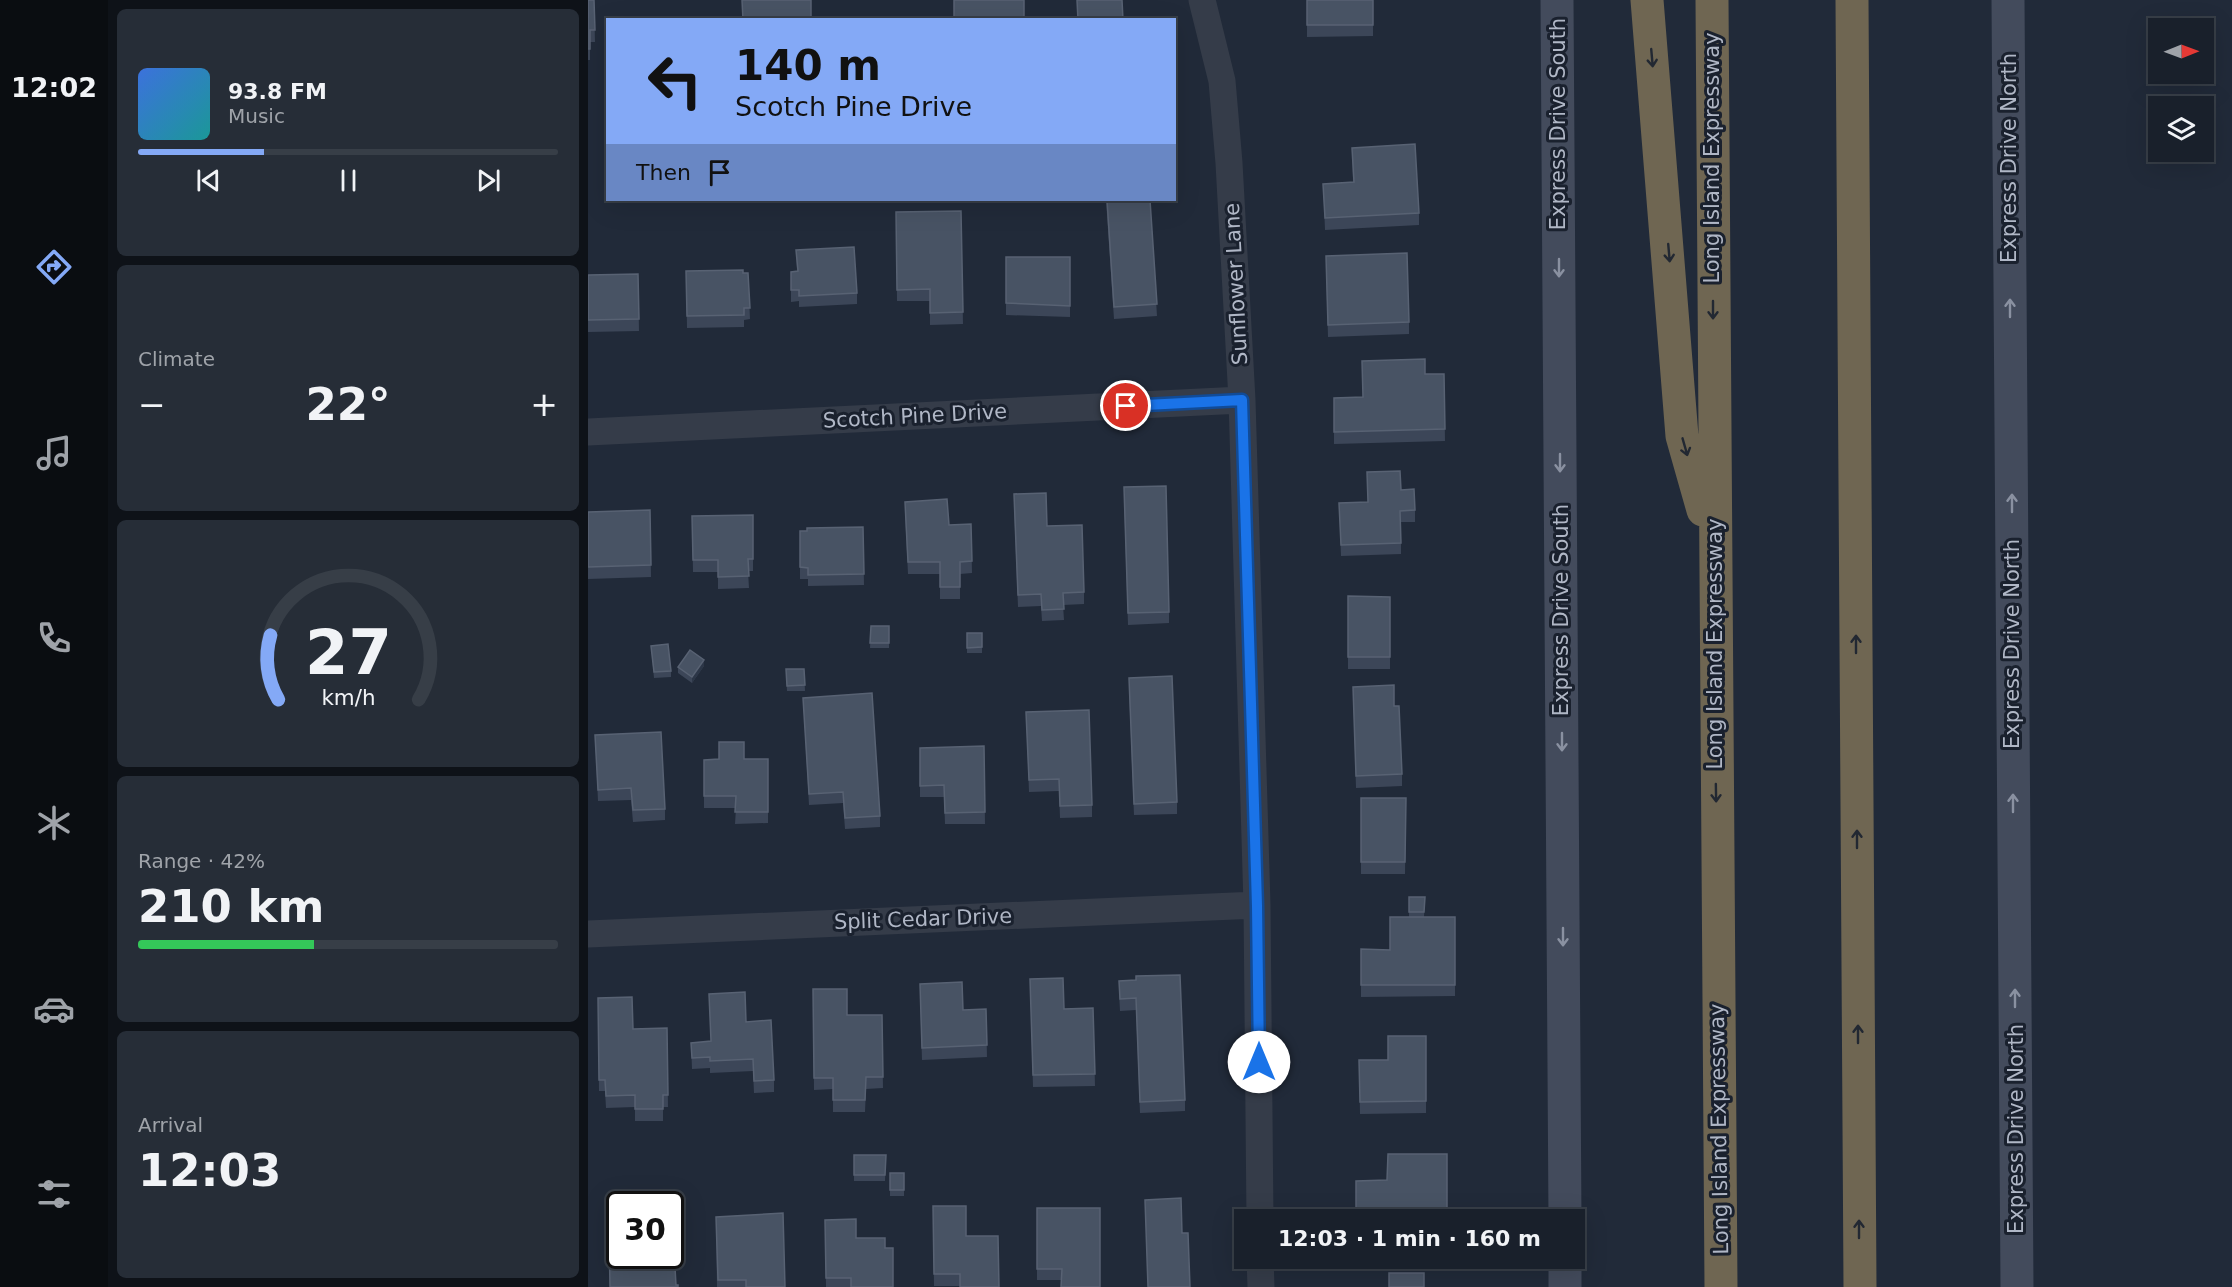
<!DOCTYPE html>
<html lang="en">
<head>
<meta charset="utf-8">
<style>
	:root { --surface:#19202b; --page:#262d37; --text:#f1f3f6; --muted:#9fa3a9; --line:#373e47; --accent:#84a9f6 }
	body { margin:0; font-family:"DejaVu Sans",sans-serif; background:var(--page); color:var(--text); height:100vh; display:flex; flex-direction:column; font-size:22px; white-space:nowrap }
	* { box-sizing:border-box; margin:0 }
	p { font-size:20px; color:var(--muted) }
	.icon { flex:none; width:33px; height:33px; fill:none; stroke:currentColor; stroke-width:2; stroke-linecap:round; stroke-linejoin:round }
	.map { position:relative; flex:1; overflow:hidden }
	.panel { display:flex; flex-direction:column; gap:9px; padding:9px; background:#0e1218; width:480px }
	.panel>* { flex:none }
	.guide { position:absolute; left:18px; top:18px; width:570px; height:183px; border-radius:0px; box-shadow:0 6px 24px #0002,0 0 0 2px var(--line); background:#84a9f6; color:#111; overflow:hidden }
	.needle { width:39px; rotate:89deg }
	.tools { position:absolute; left:1560px; top:18px; display:grid; gap:12px }
	.tools a { display:grid; place-items:center; width:66px; height:66px; border-radius:0px; background:var(--surface); box-shadow:0 6px 24px #0002,0 0 0 2px var(--line); font-size:30px }
	.speed { position:absolute; left:18px; top:1191px; display:flex; gap:12px; font-size:30px; font-weight:700; text-align:center }
	.speed>* { display:grid; place-content:center; width:78px; height:78px; border-radius:50%; background:var(--surface); box-shadow:0 6px 24px #0002,0 0 0 2px var(--line); line-height:1 }
	.speed .limit { border:3px solid #111; border-radius:9px; background:#fff; color:#111 }
	.pin { position:absolute; display:grid; place-items:center; width:51px; height:51px; color:#fff; margin:-26px; border:3px solid #fff; border-radius:50%; box-shadow:0 2px 6px #0007 }
	.me { position:absolute; width:66px; margin:-33px; rotate:0deg; stroke-linejoin:round; filter:drop-shadow(0 0 4px #0008) }
	.turn { display:flex; align-items:center; gap:21px; height:126px; padding:0 30px; font-size:27px }
	.turn .icon { width:78px; height:78px; stroke-width:2.5 }
	.turn b { display:block; font-size:42px; line-height:51px }
	.then { display:flex; align-items:center; height:57px; padding:0 30px; background:#0003; gap:12px; font-size:22px }
	.big { font-size:45px; font-weight:800; line-height:1.1 }
	.panel .tile { flex:1; display:flex; flex-direction:column; justify-content:center; gap:9px; min-width:0; padding:0 21px; border-radius:9px; background:var(--page) }
	.panel .dial { align-items:center; gap:0 }
	.dial svg { height:156px; overflow:visible; fill:none; stroke:var(--line); stroke-width:7; stroke-linecap:round; text-anchor:middle }
	.dial text { fill:var(--text); stroke:none }
	.song { display:flex; align-items:center; gap:18px }
	.cover { width:72px; height:72px; border-radius:9px; background:linear-gradient(135deg,hsl(220 70% 55%),hsl(180 70% 35%)) }
	.played { height:6px; border-radius:3px; background:linear-gradient(90deg,var(--accent) 30%,var(--line) 30%) }
	.keys { display:flex; justify-content:space-around; direction:ltr }
	.heat { display:flex; justify-content:space-between; align-items:center; font-size:33px; direction:ltr }
	.charge { height:9px; border-radius:4px; background:linear-gradient(90deg,#34c759 42%,var(--line) 0) }
	.trip { position:absolute; left:646px; top:1209px; width:351px; height:60px; border-radius:0px; background:var(--surface); box-shadow:0 6px 24px #0002,0 0 0 2px var(--line); font-weight:800; line-height:60px; text-align:center }
	main { display:flex; flex:1; min-height:0 }
	.menu { display:flex; flex-direction:column; width:108px; justify-content:space-around; align-items:center; background:#0a0d11; color:var(--muted) }
	.menu .icon { width:42px; height:42px }
	.menu .selected { color:var(--accent) }
	.menu b { font-size:27px; color:var(--text) }
	.map>svg:first-child { display:block }
	.lines { fill:none; stroke-linecap:round; stroke-linejoin:round }
	.minor { stroke:#353c49; stroke-width:27 }
	.secondary { stroke:#434b5c; stroke-width:33 }
	.motorway { stroke:#6f6652; stroke-width:33 }
	.wall { fill:#3c4658 }
	.shaded-wall { fill:#2c3647 }
	.building { fill:#485364; stroke:#586273; stroke-width:1.5 }
	.oneway { stroke:#222832 }
	.oneway2 { stroke:#8a91a1 }
	.route-casing { stroke:#114b97; stroke-width:15 }
	.route { stroke:#1a73e8; stroke-width:10 }
	.labels { text-anchor:middle; dominant-baseline:central; stroke-width:6; stroke-linejoin:round; paint-order:stroke }
	.street-label { font-size:21px; fill:#b0b7c6; stroke:#1a212e }
</style>
</head>
<body>
<main>
<nav class="menu">
<b>12:02</b>
<svg class="icon selected" aria-label="directions" viewBox="0 0 24 24"><path d="M12 3l9 9-9 9-9-9zM9 14v-3h6M13 9l2 2-2 2"/></svg>
<svg class="icon" aria-label="music" viewBox="0 0 24 24"><path d="M9 18V5l10-2v13"/><circle cx="6" cy="18" r="3"/><circle cx="16" cy="16" r="3"/></svg>
<svg class="icon" aria-label="phone" viewBox="0 0 24 24"><path d="M5 4h4l2 5-3 2q2 4 5 5l2-3 5 2v4C11 20 4 13 5 4z"/></svg>
<svg class="icon" aria-label="climate" viewBox="0 0 24 24"><path d="M12 3v18M4 7l16 10M4 17L20 7"/></svg>
<svg class="icon" aria-label="car" viewBox="0 0 24 24"><path d="M5 17H2v-5l4-1 3-4h7l3 4 3 1v5h-3M9 17h6M6 11h13"/><circle cx="7" cy="17" r="2"/><circle cx="17" cy="17" r="2"/></svg>
<svg class="icon" aria-label="filters" viewBox="0 0 24 24"><path d="M4 7h16M4 17h16"/><circle cx="9" cy="7" r="2"/><circle cx="15" cy="17" r="2"/></svg>
</nav>
<section class="panel">
<div class="tile">
<div class="song"><i class="cover"></i><div><b>93.8 FM</b><p>Music</p></div></div>
<div class="played"></div>
<div class="keys"><svg class="icon" aria-label="previous" viewBox="0 0 24 24"><path d="M18 5L8 12l10 7zM5 5v14"/></svg><svg class="icon" aria-label="pause" viewBox="0 0 24 24"><path d="M8 5v14M16 5v14"/></svg><svg class="icon" aria-label="next" viewBox="0 0 24 24"><path d="M6 5l10 7-10 7zM19 5v14"/></svg></div>
</div>
<div class="tile"><p>Climate</p>
<div class="heat"><a>−</a><b class="big">22°</b><a>+</a></div>
</div>
<div class="tile dial"><svg viewBox="0 0 100 80">
<path d="M14 69A42 42 0 1 1 86 69"/>
<path d="M14 69A42 42 0 0 1 10 36" stroke="#84a9f6"/>
<text x="50" y="56" font-size="32" font-weight="700">27</text>
<text x="50" y="72" font-size="11">km/h</text>
</svg></div>
<div class="tile"><p>Range · 42%</p><b class="big">210 km</b><div class="charge"></div></div>
<div class="tile"><p>Arrival</p><b class="big">12:03</b></div>
</section>
<div class="map">
<svg width="1644" height="1287" viewBox="0 0 1644 1287">
	<rect width="100%" height="100%" fill="#212a39"/>
	<g class="lines">
		<path class="minor" d="M614,0l20,81 7,82 13,237 15,505 3,315
			M0,432l654,-32
			M0,934l669,-29
			M672,1258l1,29"/>
		<path class="secondary" d="M969,0l8,1220
			M1420,0l9,1287
			M977,1258v29"/>
		<path class="motorway" d="M1059,0l35,436 21,74
			M1124,0l9,1287
			M1264,0l8,1287"/>
	</g>
	<path class="wall" d="M0,0h6l1,42h-5v18h-2z
		M719,0h66v36l-66,1z
		M764,148l67,65v12l-94,5 -2,-46 30,-2z
		M518,200h44l7,116 -43,3z
		M373,211l2,113 -33,1v-24h-33l-1,-89z
		M208,250l61,43v11l-58,3v-6l-8,1v-30l6,-1z
		M418,257h64v60l-64,-2z
		M738,268l83,54v12l-81,3z
		M98,271l62,2 2,46 -6,1v7l-57,1z
		M50,274l1,57 -51,1v-57z
		M837,374h19l1,67 -111,3v-46l29,-1z
		M813,490l14,20v12h-14v32l-60,2 -2,-53 28,-1z
		M536,498l45,114v11l-41,2z
		M426,506l33,20 37,66v12l-21,1 1,15 -22,1 -1,-15 -23,1z
		M62,510l1,67 -63,2v-67z
		M317,513l44,12 22,-1 1,49 -12,1v25h-20v-25h-32z
		M165,515v56h-5l1,17 -31,1v-17h-25l-1,-56z
		M275,527l1,58 -56,1v-7h-8v-48z
		M760,596l42,1v72h-42z
		M283,626h18v22h-19z
		M379,633h15v20h-15z
		M63,646l20,25v6l-17,1z
		M116,666l-12,17 -14,-10v-6z
		M198,669h18l1,22h-18z
		M765,687l41,19 8,68v12l-46,2z
		M541,689l48,113v12l-43,1z
		M215,698l77,118v11l-35,2 -2,-26 -34,2z
		M438,712l66,93v12l-32,1 -1,-27 -30,1z
		M7,735l70,74v11l-32,2 -2,-22 -33,1z
		M396,746l1,78h-40l-1,-27h-24v-49z
		M180,759v64l-33,1 1,-16h-32v-48z
		M773,798h45l-1,76h-44z
		M821,897h16l-1,20h31v79l-94,1v-48l29,1 19,-33z
		M442,979l34,30 29,-1 2,78 -62,1z
		M548,980l49,120v11l-45,2 -4,-103 -16,1 -1,-18v-12z
		M225,989l34,26h35l1,73 -17,1 -1,23h-32v-23l-19,1z
		M121,994l37,28 28,58v12l-20,1 -1,-22 -43,2v-5l-18,1 -1,-26 20,-1z
		M332,995l43,15 23,-1 1,48 -65,3z
		M10,998l35,31 34,-1 1,79h-5v14h-28v-14l-29,1 -1,-17h-6z
		M838,1036v77l-66,1 -1,-54h29z
		M266,1155h32l-1,26h-31z
		M302,1173h14v23h-14z
		M345,1206l33,30 -6,50h-26z
		M449,1208h63l-39,72h-24z
		M128,1217l69,70h-68z
		M237,1220l31,18 29,10 8,39h-67z"/>
	<path class="shaded-wall" d="M116,660v6l-12,17v-6z"/>
	<path class="building" d="M0,0h6l1,30h-5v19h-2z
		M154,0h69v20h-68z
		M366,0h70v20h-70z
		M489,0h45l1,20h-45z
		M719,0h66v25h-66z
		M827,144l4,69 -94,5 -2,-34 31,-2 -2,-34z
		M519,200h43l7,104 -43,3z
		M373,211l2,101 -33,1v-24l-33,1 -1,-78z
		M266,247l3,46 -58,3v-6h-8v-18l7,-1 -2,-21z
		M819,253l2,69 -81,3 -2,-69z
		M418,257h64v49l-64,-3z
		M155,270v3h5l2,35h-6v7l-57,1 -1,-45z
		M50,274l1,45 -51,1v-45z
		M837,359v15h19l1,55 -111,3v-34l29,-1 -1,-36z
		M812,471l1,19 13,-1 1,21 -15,1 1,32 -60,2 -2,-42 29,-1 -1,-30z
		M578,486l3,126 -41,1 -4,-126z
		M458,493l1,33 35,-1 2,67 -21,1 1,16 -22,1 -1,-16 -23,1 -4,-101z
		M359,499l2,26 22,-1 1,37 -12,1v25h-20v-25h-32l-3,-60z
		M62,510l1,55 -63,2v-55z
		M165,515v44h-5l1,17 -31,1v-17h-25l-1,-44z
		M275,527l1,47 -56,1v-7l-8,-1v-36h7v-3z
		M760,596l42,1v60h-42z
		M283,626h18v17h-19z
		M379,633h15v14l-15,1z
		M80,644l3,27 -17,1 -3,-26z
		M102,650l14,10 -12,17 -14,-10z
		M198,669h18l1,16 -18,1z
		M584,676l5,126 -43,2 -5,-126z
		M806,685v21h5l3,68 -46,2 -3,-89z
		M284,693l8,123 -35,2 -2,-26 -34,2 -6,-96z
		M501,710l3,95 -32,1 -1,-27 -30,1 -3,-68z
		M73,732l4,77 -32,1 -2,-22 -33,2 -3,-55z
		M131,742h25v17h24v53h-33l1,-16h-32v-36l15,-1z
		M396,746l1,66 -40,1 -1,-28 -24,1v-38z
		M773,798h45l-1,64h-44z
		M821,897h16l-1,15h-15z
		M802,917h65v68h-94v-36l29,1z
		M592,975l5,125 -45,2 -4,-104 -16,1 -1,-18 17,-1v-4z
		M475,978l1,31 29,-1 2,66 -62,1 -3,-96z
		M374,982l1,28 23,-1 1,36 -65,3 -2,-64z
		M225,989h34v26h35l1,62h-17l-1,23h-32v-22h-19z
		M157,992l1,30 25,-2 3,60 -20,1 -1,-22 -43,2v-4l-18,1 -1,-15 20,-2 -2,-47z
		M44,997l1,32 34,-1 1,67h-5v14h-28v-14l-29,1 -1,-16h-6l-1,-82z
		M800,1036h38v65l-66,1 -1,-42h29z
		M800,1154h59v66h-91v-39l31,-1z
		M266,1155h32l-1,20h-31z
		M302,1173h14v17h-14z
		M593,1198l1,35h6l2,54h-42l-3,-87z
		M345,1206h33v30h32l1,51h-39v-13h-26z
		M449,1208h63v79h-39l1,-18h-25z
		M195,1213l2,74h-39v-7h-28l-2,-63z
		M268,1219v19h29v10h8v39h-42v-9h-25l-1,-58z
		M21,1234h11v22h50v-6h4l2,35h2v2h-68z
		M801,1273h35v14h-35z"/>
	<defs><path id="oneway-shaft" d="M-6 0H5M1.5-3L5.5 0L1.5 3" fill="none" stroke-width="1.6" stroke-linecap="round" stroke-linejoin="round" transform="scale(1.5)"/></defs>
	<g class="oneway">
		<use href="#oneway-shaft" transform="translate(1064 58) rotate(85)"/>
		<use href="#oneway-shaft" transform="translate(1081 253) rotate(85)"/>
		<use href="#oneway-shaft" transform="translate(1125 310) rotate(90)"/>
		<use href="#oneway-shaft" transform="translate(1097 447) rotate(74)"/>
		<use href="#oneway-shaft" transform="translate(1268 644) rotate(-90)"/>
		<use href="#oneway-shaft" transform="translate(1128 793) rotate(89)"/>
		<use href="#oneway-shaft" transform="translate(1269 839) rotate(-90)"/>
		<use href="#oneway-shaft" transform="translate(1270 1034) rotate(-90)"/>
		<use href="#oneway-shaft" transform="translate(1271 1229) rotate(-90)"/>
	</g>
	<g class="oneway2">
		<use href="#oneway-shaft" transform="translate(971 268) rotate(90)"/>
		<use href="#oneway-shaft" transform="translate(1422 308) rotate(-90)"/>
		<use href="#oneway-shaft" transform="translate(972 463) rotate(90)"/>
		<use href="#oneway-shaft" transform="translate(1424 503) rotate(-90)"/>
		<use href="#oneway-shaft" transform="translate(974 742) rotate(90)"/>
		<use href="#oneway-shaft" transform="translate(1425 803) rotate(-90)"/>
		<use href="#oneway-shaft" transform="translate(975 937) rotate(90)"/>
		<use href="#oneway-shaft" transform="translate(1427 998) rotate(-90)"/>
	</g>
	<g class="lines">
		<defs>
			<path id="route" d="M538,406l116,-6 15,506 2,156"/>
		</defs>
		<use href="#route" class="route-casing"/>
		<use href="#route" class="route"/>
	</g>
	<g class="labels">
		<g class="street-label">
			<text transform="translate(970 124) rotate(-90)">Express Drive South</text>
			<text transform="translate(1124 158) rotate(-90)">Long Island Expressway</text>
			<text transform="translate(1421 158) rotate(-90)">Express Drive North</text>
			<text transform="translate(648 284) rotate(-93)">Sunflower Lane</text>
			<text transform="translate(327 416) rotate(-3)">Scotch Pine Drive</text>
			<text transform="translate(973 610) rotate(-90)">Express Drive South</text>
			<text transform="translate(1127 644) rotate(-90)">Long Island Expressway</text>
			<text transform="translate(1424 644) rotate(-90)">Express Drive North</text>
			<text transform="translate(335 919) rotate(-2)">Split Cedar Drive</text>
			<text transform="translate(1131 1129) rotate(-91)">Long Island Expressway</text>
			<text transform="translate(1428 1129) rotate(-90)">Express Drive North</text>
		</g>
	</g>
</svg>
<div class="tools">
<a><svg class="needle" viewBox="-14 -14 28 28"><path d="M0-13l5 13h-10z" fill="#e53935"/><path d="M0 13l5-13h-10z" fill="#9fa3a9"/></svg></a>
<a><svg class="icon" aria-label="layers" viewBox="0 0 24 24"><path d="M12 4l9 5-9 5-9-5zM3 14l9 5 9-5"/></svg></a>
</div>
<div class="speed"><div class="limit">30</div></div>
<div class="pin" style="left:538px;top:406px;background:#d93025"><svg class="icon" aria-label="arrive" viewBox="0 0 24 24"><path d="M6 21V4h12l-3 4 3 4H6"/></svg></div>
<svg class="me" style="left:671px;top:1062px" viewBox="-20 -20 40 40"><circle r="19" fill="#fff"/><path d="M0-13L10 11 0 6-10 11z" fill="#1a73e8"/></svg>
<div class="trip">12:03 · 1 min · 160 m</div>
<div class="guide">
<div class="turn"><svg class="icon" aria-label="left" viewBox="0 0 24 24"><path d="M17 20v-9H6M10 6l-5 5 5 5"/></svg><div><b>140 m</b>Scotch Pine Drive</div></div>
<div class="then">Then<svg class="icon" aria-label="arrive" viewBox="0 0 24 24"><path d="M6 21V4h12l-3 4 3 4H6"/></svg></div>
</div>
</div>
</main>
</body>
</html>
